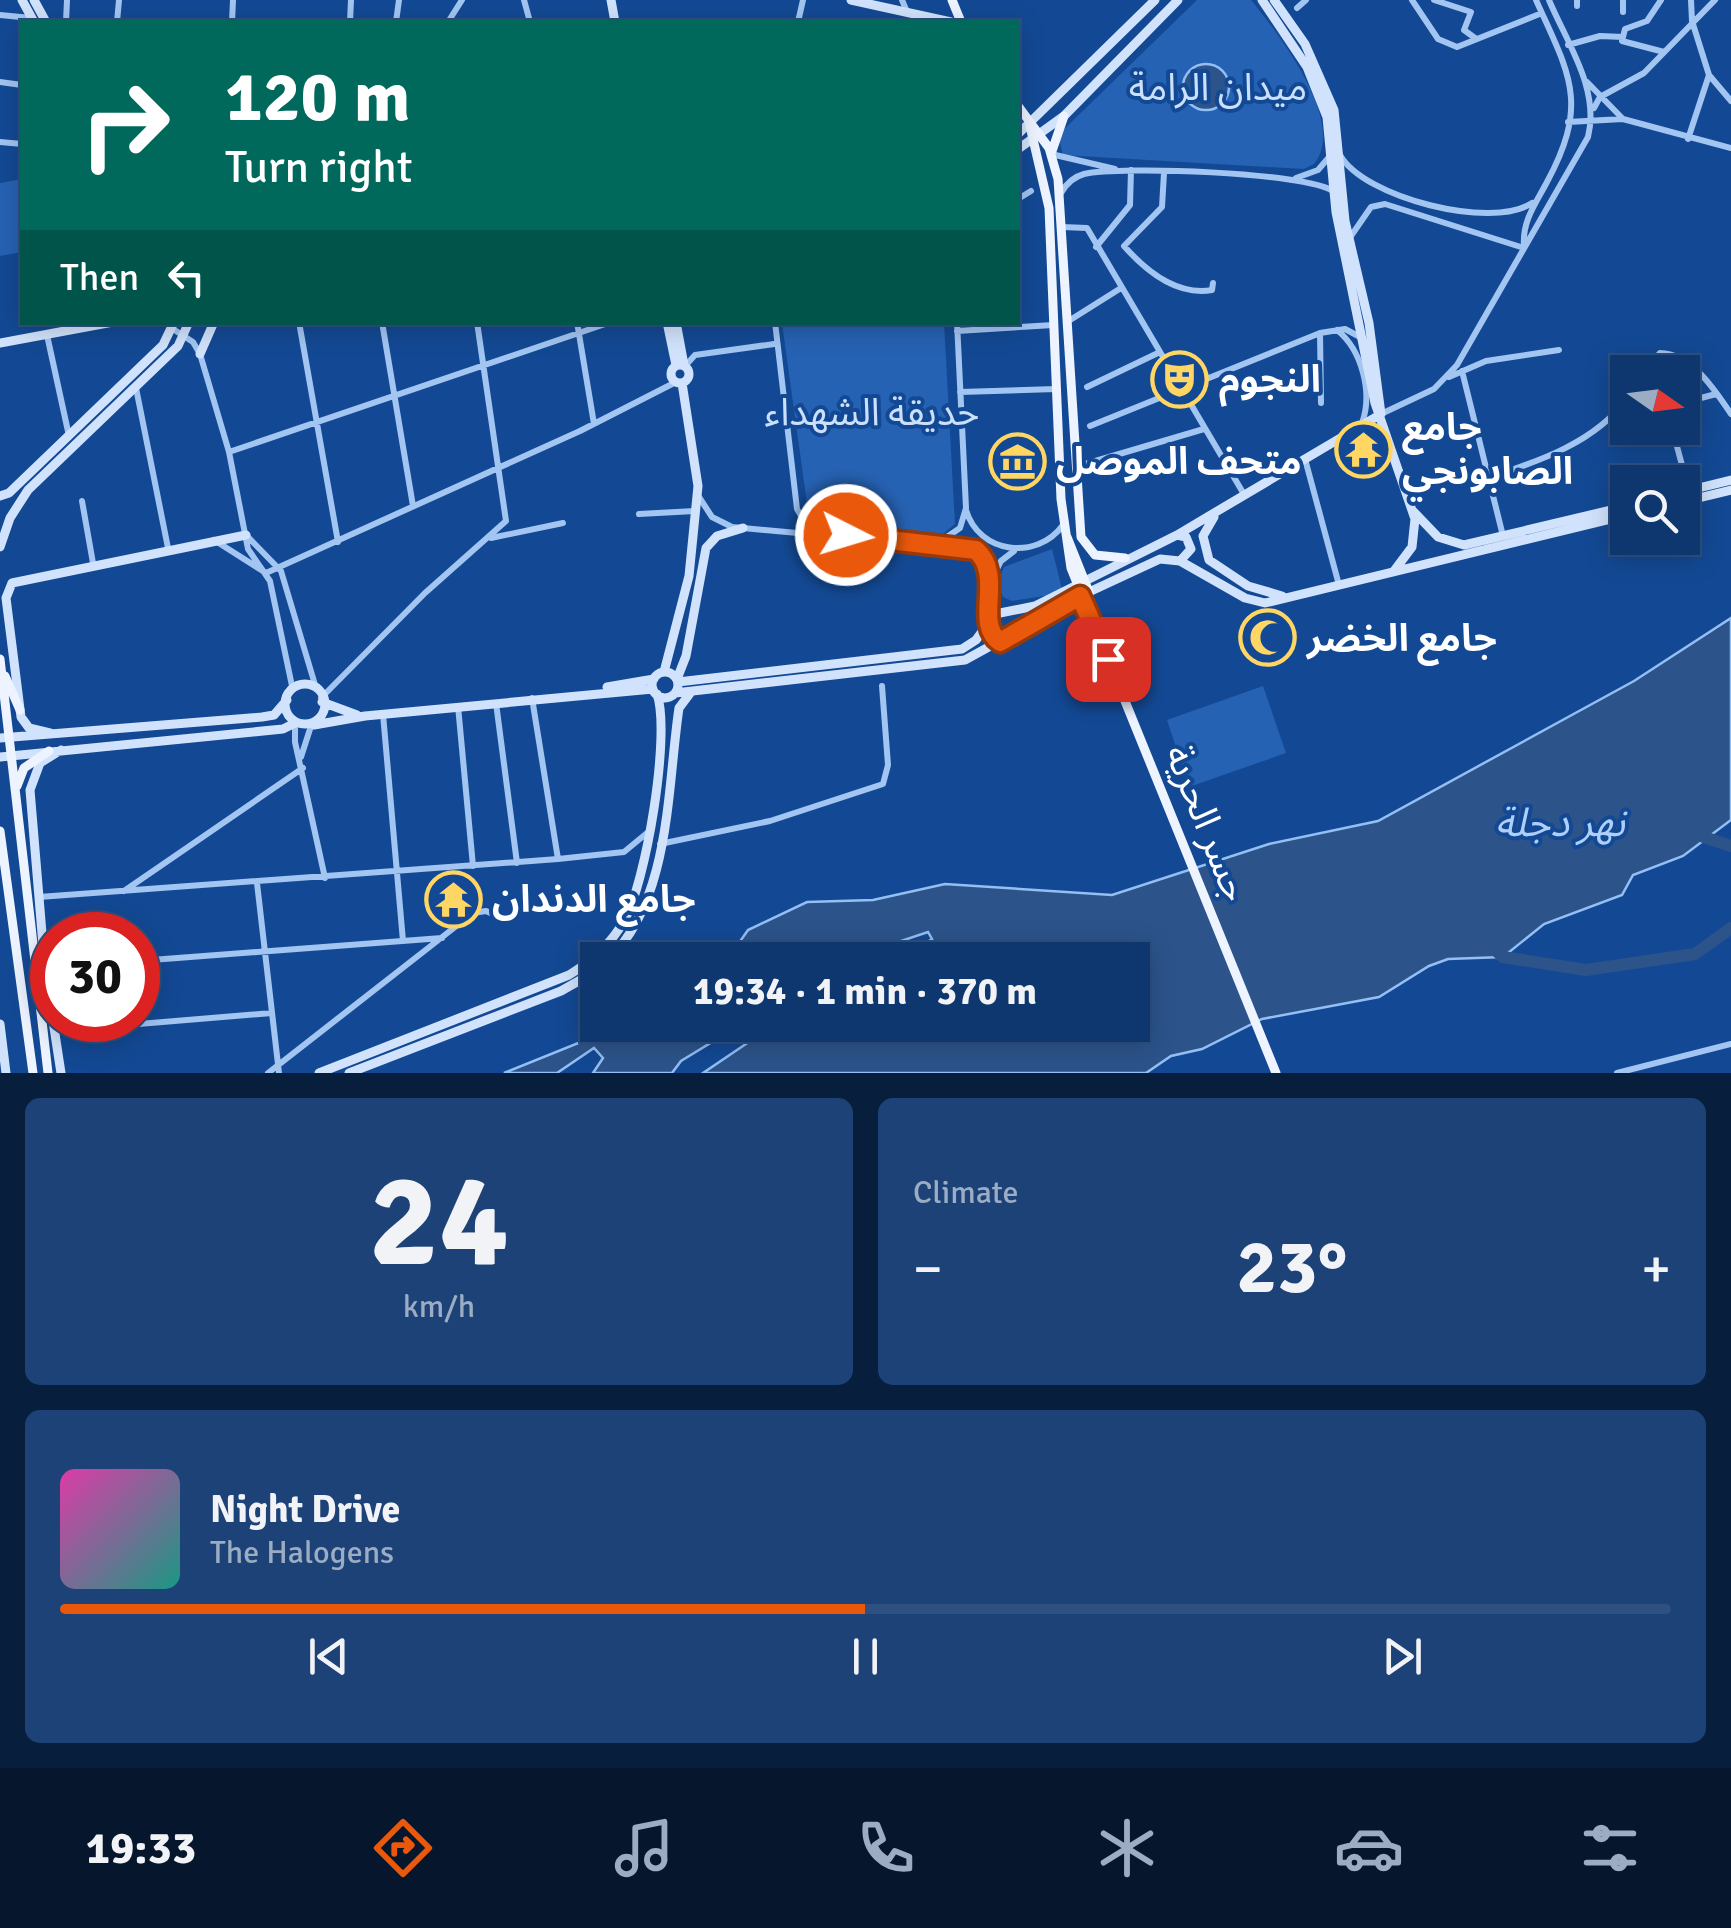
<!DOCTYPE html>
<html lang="en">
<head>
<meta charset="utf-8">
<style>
	:root { --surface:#0e376f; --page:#1c4277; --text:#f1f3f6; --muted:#9bacc3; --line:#2e5182; --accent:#ea580c }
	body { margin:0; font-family:Signika,"Noto Sans Arabic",sans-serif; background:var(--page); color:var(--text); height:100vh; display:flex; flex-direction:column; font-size:38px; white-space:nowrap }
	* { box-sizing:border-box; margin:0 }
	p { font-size:32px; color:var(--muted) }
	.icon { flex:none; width:55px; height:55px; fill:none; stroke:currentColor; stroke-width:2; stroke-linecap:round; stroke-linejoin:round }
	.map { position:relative; height:1073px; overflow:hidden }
	.sheet { display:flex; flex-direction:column; gap:25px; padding:25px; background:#081e3d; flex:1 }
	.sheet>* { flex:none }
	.banner { position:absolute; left:20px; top:20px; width:1000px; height:305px; border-radius:0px; box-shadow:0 5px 25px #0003,0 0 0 2px var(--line); background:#00695c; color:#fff; overflow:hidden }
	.needle { width:65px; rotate:104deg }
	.buttons { position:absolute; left:1610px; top:355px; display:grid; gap:20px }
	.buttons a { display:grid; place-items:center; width:90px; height:90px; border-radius:0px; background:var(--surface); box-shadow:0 5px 25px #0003,0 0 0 2px var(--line); font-size:50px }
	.speed { position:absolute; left:30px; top:912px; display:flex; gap:20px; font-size:50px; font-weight:700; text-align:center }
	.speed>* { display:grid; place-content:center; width:130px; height:130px; border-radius:50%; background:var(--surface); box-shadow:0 5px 25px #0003,0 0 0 2px var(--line); line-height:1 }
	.speed .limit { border:15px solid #d22; background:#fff; color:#111 }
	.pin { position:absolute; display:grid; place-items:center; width:85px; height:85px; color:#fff; margin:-42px; border-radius:20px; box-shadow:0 5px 15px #0006 }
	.me { position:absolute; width:110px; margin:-55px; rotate:95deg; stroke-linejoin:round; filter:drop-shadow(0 0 8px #0008) }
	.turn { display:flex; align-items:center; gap:35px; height:210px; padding:0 40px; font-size:45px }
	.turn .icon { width:130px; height:130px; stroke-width:2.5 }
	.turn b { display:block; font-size:70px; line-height:85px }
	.then { display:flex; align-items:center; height:95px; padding:0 40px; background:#0003; gap:20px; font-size:38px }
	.big { font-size:75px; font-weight:800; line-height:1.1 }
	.sheet .card { flex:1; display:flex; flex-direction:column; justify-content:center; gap:15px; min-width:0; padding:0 35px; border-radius:15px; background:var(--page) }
	.sheet .dial { align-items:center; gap:0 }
	.dial b { font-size:130px; line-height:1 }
	.song { display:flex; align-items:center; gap:30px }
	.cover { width:120px; height:120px; border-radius:15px; background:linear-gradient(135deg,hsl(320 70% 55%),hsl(170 70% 35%)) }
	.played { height:10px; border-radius:5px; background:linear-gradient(90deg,var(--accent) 50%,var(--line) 50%) }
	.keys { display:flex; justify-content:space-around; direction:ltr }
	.heat { display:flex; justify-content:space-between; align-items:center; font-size:55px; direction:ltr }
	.sheet .tiles { flex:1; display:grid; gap:25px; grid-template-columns:1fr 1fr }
	.card:last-child { grid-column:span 2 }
	.trip { position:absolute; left:580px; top:942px; width:570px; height:100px; border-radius:0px; background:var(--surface); box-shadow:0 5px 25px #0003,0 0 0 2px var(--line); font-weight:800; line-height:100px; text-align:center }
	.dock { display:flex; height:160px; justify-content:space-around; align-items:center; background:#06162c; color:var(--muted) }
	.dock .icon { width:70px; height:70px }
	.dock .on { color:var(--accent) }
	.dock b { font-size:45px; color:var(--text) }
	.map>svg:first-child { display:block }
	.green { fill:#2662b3 }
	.water { fill:#2c548b; stroke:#94bff5; stroke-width:2.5 }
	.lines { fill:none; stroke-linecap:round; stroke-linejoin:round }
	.river { stroke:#2c548b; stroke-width:12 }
	.street { stroke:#a2c5f2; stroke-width:6 }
	.secondary { stroke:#d1e3fc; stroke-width:9 }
	.primary { stroke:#edf4ff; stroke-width:9 }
	.route-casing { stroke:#983908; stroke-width:25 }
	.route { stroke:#ea580c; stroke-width:18 }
	.labels { text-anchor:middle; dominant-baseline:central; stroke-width:8; stroke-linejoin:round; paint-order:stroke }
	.park-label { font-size:38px; fill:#cae0fd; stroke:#134994 }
	.poi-label { font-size:38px; font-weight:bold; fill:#fff; stroke:#134994; text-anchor:start }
	.street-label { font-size:38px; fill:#fff; stroke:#134994 }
	.water-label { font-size:40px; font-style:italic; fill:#aecff9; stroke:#134994 }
</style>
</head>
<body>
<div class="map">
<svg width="1731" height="1073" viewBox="0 0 1731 1073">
	<rect width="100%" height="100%" fill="#134994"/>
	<path class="green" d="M1197,0h54c27,33 97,123 63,164l-10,5 -241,-14 -5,-20z
		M22,179v73l-22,4v-73z
		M782,323h162l11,201 -12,10 -122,-9 -13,-14z
		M1052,549l11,44 -51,8 -9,-4 -5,-15 6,-15z
		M1263,686l23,67 -97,34 -22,-67z"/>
	<path class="water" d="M1183 87a23 23 0 1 1 46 0a23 23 0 1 1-46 0Z
		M1731,618v202l-48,36 -50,19 -11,20 -78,29 -41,33 -55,2 -19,7 -50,31 -117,22 -60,30 -31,7 -25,17h-443l71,-48h358v-65h-233l33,-21 -4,-7 -84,28h-117l21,-30 59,-28 66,-2 72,-16 167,11 157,-51 109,-23 256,-140z
		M668,1025h72l-59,36 -9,12h-79l10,-15 -9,-10 -37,25h-53l109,-44z"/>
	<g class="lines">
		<path class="river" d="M1695,834l36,12
			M1493,948l10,9 83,13 109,-16 36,-26"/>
		<path class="street" d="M524,0l6,22
			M902,0l6,14
			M1412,0l26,39 19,8 85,-34
			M1434,0l37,12 -7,18 11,8
			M1577,0v6
			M1661,0l-14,21 -22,8 -3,12 42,11
			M1297,8l9,-8
			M1623,12v-12
			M0,15l31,3
			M66,22l1,-22
			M117,22l2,-22
			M232,22l1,-22
			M350,22l1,-22
			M396,22l3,-22
			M448,22l14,-22
			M798,22l5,-22
			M1568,45l32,-9 23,1
			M1709,75l22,26
			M0,82l22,3
			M1587,82l36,37 108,29
			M1594,108l6,-11 44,-24 71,-73
			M1568,122l55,-3
			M1688,139l21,-64 -17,-54 -1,-21
			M0,142l22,2
			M1051,154l64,15
			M1340,155c24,43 152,75 192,48
			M1164,173l-2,34 -38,39c22,25 53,50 88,44l1,-7
			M1296,178l22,-8 12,-14
			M1061,193c5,-9 12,-16 23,-19 37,-8 220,-2 249,17
			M1018,199l13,-8
			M1062,227l25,1 158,268
			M1351,236l20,-29 14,-3 139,44
			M1524,246c-2,-25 12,-43 23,-64 43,-80 22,-108 -11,-182
			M1096,247l34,-42 1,-35
			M299,322l39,220
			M382,322l31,184
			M577,322l17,102
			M775,322l22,187 13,22
			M1067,322l54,-34
			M173,329l20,13 7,12 29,98 19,97 22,32 22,105
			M1337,330c25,20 36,63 25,93
			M957,331l96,-6
			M1320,333l1,70
			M47,335l22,101
			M686,365l9,-10 79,-11
			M1462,371l41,165
			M1644,372l16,-19c32,1 55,37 71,61
			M1449,377l37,-16 73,-11
			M1087,387l73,-35
			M136,388l32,160
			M960,392l96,-3
			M1682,403l34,-9
			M1381,414l53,-25 23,-24 131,-228c12,-48 -21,-94 -39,-137
			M1090,426l230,-93 25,-4 17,9
			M1672,428l17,63
			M229,452l382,-130
			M1305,459l34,126
			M1075,467l129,-38
			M1488,478c49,-16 109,-36 140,-81
			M699,497l13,20 20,10 240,22c37,23 0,71 27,93
			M82,501l11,62
			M966,510c13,44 71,51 97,15
			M639,514l56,-3
			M246,535l35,36 35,117
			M491,538l72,-15
			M214,540l52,33 314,-142 96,-49
			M938,543l22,-15 6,-20 -9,-186
			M992,579l9,-18 13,-10
			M321,698l104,-105 81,-72 -29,-199
			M532,698l26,161
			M496,703l21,160
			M458,706l15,160
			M383,714l20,227
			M295,723v19l30,136
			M301,757l10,-31
			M660,844l110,-23 113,-37 5,-19 -6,-79
			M257,883l22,190
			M124,891l179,-123
			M39,897l519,-38 66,-7 23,-19
			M138,961l304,-23
			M54,1031l218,-18
			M268,1073l205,-160 13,-2 22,10
			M1617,1073l114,-29"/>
		<path class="secondary" d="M22,0l12,22
			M34,0l12,22
			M611,0l4,22
			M851,0l100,22
			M1262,0l45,67 20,50 9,95 39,191 40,116 -3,28 -18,24
			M1274,0l31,44 29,66 11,111 24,102 12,91
			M1018,134l137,-134
			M1018,149l46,-33 114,-116
			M667,322l9,43
			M676,322l8,43
			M0,343l113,-21
			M200,354l14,-32
			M671 374a9 9 0 1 1 18 0a9 9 0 1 1-18 0Z
			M1349,434l22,2 19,11
			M1682,492l49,-12
			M0,496l9,-3 154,-148 11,-23
			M1682,502l49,-12
			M1414,512l24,25 26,8 164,-39
			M1214,517l-11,19 6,24 39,26 34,10
			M1177,535l9,2 5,12 -11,12
			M0,547l10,-29 18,-28 150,-144 11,-24
			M664,672l25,-96 9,-90 -16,-103
			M652 685a13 13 0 1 1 26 0a13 13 0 1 1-26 0Z
			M677,679l9,-23 20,-108 11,-12 26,-8
			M678,682l284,-33 14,-9 19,-26 40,-8 142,-71 204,-121
			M285 704a20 20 0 1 1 40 0a20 20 0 1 1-40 0Z
			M607,687l47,-8
			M675,693l290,-33 124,-68 71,-33 20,2 65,37 20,5 363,-88
			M322,702l35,13
			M314,725l51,-9 288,-27
			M50,733l-21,-5 -8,-11 -15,-119 6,-15 234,-48
			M0,738l262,-21 12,-2 13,-15
			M0,757l283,-28 12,-6
			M608,960c63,-60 59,-172 71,-252l12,-16
			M0,1024l6,49
			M61,1073l-16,-104 -15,-179 10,-27 21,-13
			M319,1073l250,-98c23,-14 42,-31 55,-54 22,-38 47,-187 33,-227
			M349,1073l212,-82 37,-21"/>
		<path class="primary" d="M952,0l9,22
			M1018,106l31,42 9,31 23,358 14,18 30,3
			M1029,122l20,86 12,291 10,69 205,505
			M1052,151l12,-35
			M1067,537l22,55
			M0,659l48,414
			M5,676l15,34
			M17,786l7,-18 25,-17
			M0,831l33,242"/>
	</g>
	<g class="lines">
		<defs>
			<path id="route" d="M846,535l130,15c29,26 -3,73 24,92l80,-46 28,63"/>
		</defs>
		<use href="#route" class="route-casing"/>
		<use href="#route" class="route"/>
	</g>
	<defs>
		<symbol id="theatre-ring" viewBox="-11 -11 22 22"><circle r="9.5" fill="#134994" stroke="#ffd563" stroke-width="1.5"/><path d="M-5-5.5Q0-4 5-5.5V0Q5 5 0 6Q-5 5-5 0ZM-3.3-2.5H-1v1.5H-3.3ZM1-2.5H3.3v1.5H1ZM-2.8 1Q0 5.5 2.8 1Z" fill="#ffd563"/></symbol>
		<symbol id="temple-ring" viewBox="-11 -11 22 22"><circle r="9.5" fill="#134994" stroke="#ffd563" stroke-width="1.5"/><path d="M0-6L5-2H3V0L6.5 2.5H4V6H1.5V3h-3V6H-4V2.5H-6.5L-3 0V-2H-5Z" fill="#ffd563"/></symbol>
		<symbol id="museum-ring" viewBox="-11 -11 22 22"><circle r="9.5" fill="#134994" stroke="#ffd563" stroke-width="1.5"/><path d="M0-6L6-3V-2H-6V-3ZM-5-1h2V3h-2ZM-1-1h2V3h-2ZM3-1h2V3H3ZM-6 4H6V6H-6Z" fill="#ffd563"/></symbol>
		<symbol id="mosque-ring" viewBox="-11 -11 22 22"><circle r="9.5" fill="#134994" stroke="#ffd563" stroke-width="1.5"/><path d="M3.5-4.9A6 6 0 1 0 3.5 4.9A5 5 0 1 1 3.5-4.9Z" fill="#ffd563"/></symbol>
	</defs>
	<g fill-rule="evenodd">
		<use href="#theatre-ring" x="1148" y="348" width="63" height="63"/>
		<use href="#temple-ring" x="1332" y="418" width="63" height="63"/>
		<use href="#museum-ring" x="986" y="430" width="63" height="63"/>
		<use href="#mosque-ring" x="1236" y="606" width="63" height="63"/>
		<use href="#temple-ring" x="422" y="868" width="63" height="63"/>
	</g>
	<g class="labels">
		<g class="park-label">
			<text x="1218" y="87">ميدان الرامة</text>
			<text x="872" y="412">حديقة الشهداء</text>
		</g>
		<g class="poi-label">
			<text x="1219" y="379">النجوم</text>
			<text x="1402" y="427">جامع<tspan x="1402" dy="44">الصابونجي</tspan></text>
			<text x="1056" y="461">متحف الموصل</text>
			<text x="1307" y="638">جامع الخضر</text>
			<text x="492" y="899">جامع الدندان</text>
		</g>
		<g class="street-label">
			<text transform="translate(1207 823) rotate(68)">جسر الحرية</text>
		</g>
		<g class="water-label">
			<text x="1560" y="823">نهر دجلة</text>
		</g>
	</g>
</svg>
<div class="buttons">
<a><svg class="needle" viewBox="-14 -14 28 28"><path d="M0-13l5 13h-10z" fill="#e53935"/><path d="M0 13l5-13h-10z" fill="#9bacc3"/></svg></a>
<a><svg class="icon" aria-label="search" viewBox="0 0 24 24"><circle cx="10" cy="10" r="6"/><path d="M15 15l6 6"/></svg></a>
</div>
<div class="speed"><div class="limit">30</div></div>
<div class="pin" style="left:1108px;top:659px;background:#d93025"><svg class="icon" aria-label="arrive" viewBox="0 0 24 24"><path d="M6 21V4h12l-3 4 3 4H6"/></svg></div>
<svg class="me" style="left:846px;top:535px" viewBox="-20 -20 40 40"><circle r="17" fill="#ea580c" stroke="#fff" stroke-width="3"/><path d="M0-11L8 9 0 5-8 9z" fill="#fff"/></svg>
<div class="trip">19:34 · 1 min · 370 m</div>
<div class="banner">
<div class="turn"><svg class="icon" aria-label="right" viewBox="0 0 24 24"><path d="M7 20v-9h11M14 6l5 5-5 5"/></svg><div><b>120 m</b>Turn right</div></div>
<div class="then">Then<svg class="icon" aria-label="left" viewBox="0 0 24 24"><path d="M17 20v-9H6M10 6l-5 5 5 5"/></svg></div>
</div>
</div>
<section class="sheet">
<div class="tiles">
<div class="card dial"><b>24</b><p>km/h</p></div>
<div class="card"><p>Climate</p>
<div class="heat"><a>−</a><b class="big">23°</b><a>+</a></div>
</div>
<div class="card">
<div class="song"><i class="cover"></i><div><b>Night Drive</b><p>The Halogens</p></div></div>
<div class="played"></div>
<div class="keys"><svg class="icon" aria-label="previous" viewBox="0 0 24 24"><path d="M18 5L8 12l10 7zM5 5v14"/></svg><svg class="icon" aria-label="pause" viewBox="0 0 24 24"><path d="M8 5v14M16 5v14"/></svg><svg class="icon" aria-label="next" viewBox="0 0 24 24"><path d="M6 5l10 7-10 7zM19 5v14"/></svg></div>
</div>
</div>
</section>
<nav class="dock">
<b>19:33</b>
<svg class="icon on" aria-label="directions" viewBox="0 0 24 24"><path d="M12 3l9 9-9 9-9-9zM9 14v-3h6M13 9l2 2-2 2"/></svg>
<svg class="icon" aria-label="music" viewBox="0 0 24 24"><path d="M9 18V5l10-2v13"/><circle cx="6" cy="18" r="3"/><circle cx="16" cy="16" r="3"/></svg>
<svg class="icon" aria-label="phone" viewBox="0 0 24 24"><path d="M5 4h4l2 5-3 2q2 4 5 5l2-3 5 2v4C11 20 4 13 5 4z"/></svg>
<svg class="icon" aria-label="climate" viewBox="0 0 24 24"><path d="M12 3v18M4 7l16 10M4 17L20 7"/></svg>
<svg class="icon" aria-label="car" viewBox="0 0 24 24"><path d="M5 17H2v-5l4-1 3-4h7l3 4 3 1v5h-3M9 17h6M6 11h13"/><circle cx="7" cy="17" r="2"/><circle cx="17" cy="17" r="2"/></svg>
<svg class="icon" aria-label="filters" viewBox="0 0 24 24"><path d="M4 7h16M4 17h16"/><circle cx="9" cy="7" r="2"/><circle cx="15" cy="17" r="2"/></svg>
</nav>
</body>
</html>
